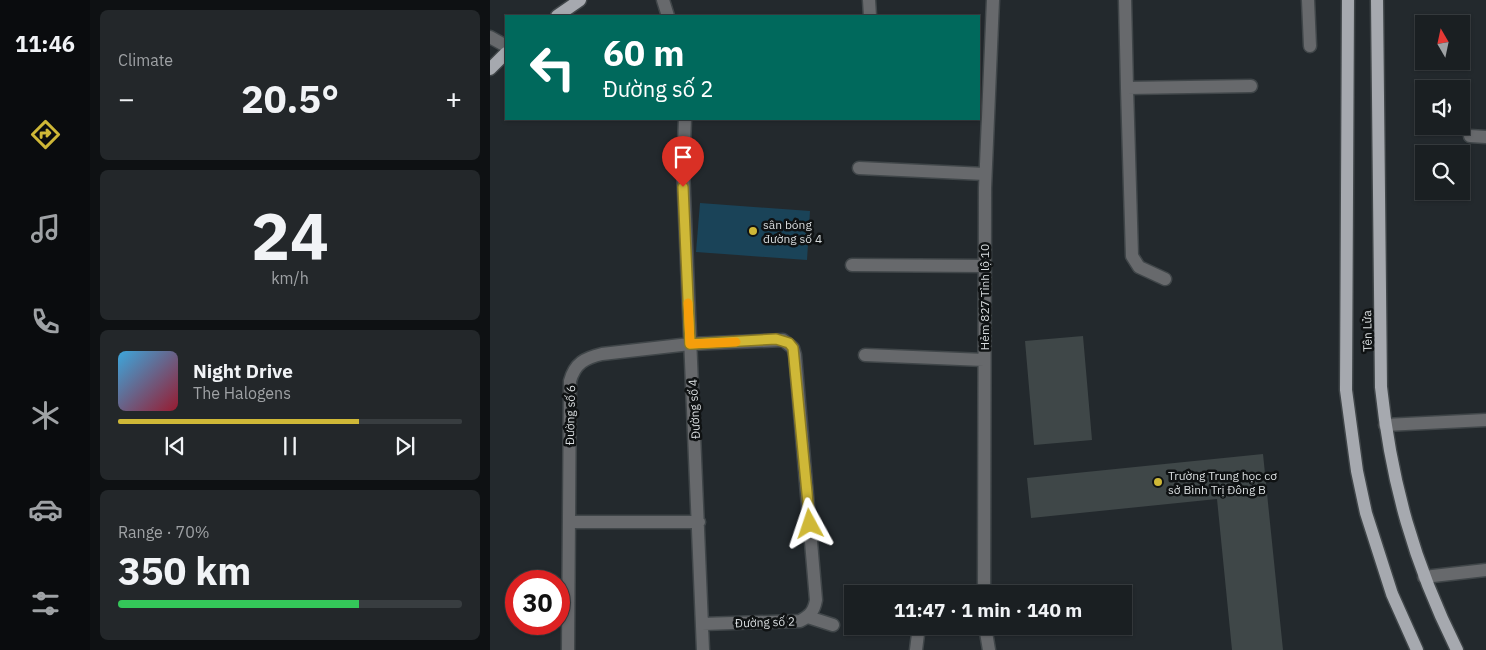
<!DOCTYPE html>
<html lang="en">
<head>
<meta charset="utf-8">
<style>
	:root { --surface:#1a1f22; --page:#23272a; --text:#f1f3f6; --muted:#9fa2a5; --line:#383d40; --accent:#cfb837 }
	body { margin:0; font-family:"IBM Plex Sans",sans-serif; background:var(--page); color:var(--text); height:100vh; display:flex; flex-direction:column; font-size:19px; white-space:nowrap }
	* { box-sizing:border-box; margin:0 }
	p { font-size:16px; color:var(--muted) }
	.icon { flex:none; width:28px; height:28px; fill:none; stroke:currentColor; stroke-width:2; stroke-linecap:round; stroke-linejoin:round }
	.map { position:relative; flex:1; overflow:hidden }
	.drawer { display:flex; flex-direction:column; gap:10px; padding:10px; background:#0e1113; width:400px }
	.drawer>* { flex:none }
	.hud { position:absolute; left:15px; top:15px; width:475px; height:105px; border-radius:0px; box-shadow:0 1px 4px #0004,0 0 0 1px var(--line); background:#00695c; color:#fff; overflow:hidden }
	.needle { width:32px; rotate:351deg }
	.fabs { position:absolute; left:925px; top:15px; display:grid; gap:10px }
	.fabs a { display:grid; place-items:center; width:55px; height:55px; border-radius:0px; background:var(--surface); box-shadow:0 1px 4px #0004,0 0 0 1px var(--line); font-size:25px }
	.speed { position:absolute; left:15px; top:570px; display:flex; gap:10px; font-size:25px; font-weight:700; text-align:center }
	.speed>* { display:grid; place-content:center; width:65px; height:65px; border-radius:50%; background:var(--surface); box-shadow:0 1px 4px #0004,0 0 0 1px var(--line); line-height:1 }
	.speed .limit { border:8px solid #d22; background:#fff; color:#111 }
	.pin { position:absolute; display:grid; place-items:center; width:42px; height:42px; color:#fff; margin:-51px -21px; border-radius:50% 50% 50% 0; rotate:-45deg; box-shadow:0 0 5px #0007 }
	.pin .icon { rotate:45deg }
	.me { position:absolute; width:55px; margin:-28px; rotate:355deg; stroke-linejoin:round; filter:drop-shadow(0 0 4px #0008) }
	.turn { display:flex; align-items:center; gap:18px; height:105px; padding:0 15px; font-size:22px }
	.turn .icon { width:65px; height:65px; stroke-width:2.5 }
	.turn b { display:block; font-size:35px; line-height:42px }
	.big { font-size:38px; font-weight:700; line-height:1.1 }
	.drawer .tile { flex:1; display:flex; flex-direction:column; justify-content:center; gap:8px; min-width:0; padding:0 18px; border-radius:8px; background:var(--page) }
	.drawer .dial { align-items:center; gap:0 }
	.dial b { font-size:65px; line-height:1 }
	.song { display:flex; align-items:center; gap:15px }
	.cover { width:60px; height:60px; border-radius:8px; background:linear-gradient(135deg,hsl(200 70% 55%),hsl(350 70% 35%)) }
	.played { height:5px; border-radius:2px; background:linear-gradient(90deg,var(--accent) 70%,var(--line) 70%) }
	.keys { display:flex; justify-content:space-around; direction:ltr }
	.heat { display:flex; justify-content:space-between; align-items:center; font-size:28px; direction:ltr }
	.charge { height:8px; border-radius:4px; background:linear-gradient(90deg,#34c759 70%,var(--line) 0) }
	.trip { position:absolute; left:354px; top:585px; width:288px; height:50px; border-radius:0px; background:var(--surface); box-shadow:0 1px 4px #0004,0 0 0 1px var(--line); font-weight:700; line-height:50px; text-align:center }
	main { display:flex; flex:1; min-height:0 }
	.tab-bar { display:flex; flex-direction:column; width:90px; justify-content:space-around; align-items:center; background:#0a0c0e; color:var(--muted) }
	.tab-bar .icon { width:35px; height:35px }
	.tab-bar .active { color:var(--accent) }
	.tab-bar b { font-size:22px; color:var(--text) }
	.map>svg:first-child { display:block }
	.green { fill:#1a4358 }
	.building { fill:#3f4748 }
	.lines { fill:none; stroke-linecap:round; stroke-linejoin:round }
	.minor-casing { stroke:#404649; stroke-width:15 }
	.major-casing { stroke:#404649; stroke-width:15 }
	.minor { stroke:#67696c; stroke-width:12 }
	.major { stroke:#a6a9af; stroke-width:12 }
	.route-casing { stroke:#877824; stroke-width:12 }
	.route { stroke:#cfb837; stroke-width:9 }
	.slow { stroke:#f59e0b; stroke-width:9 }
	.poi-dot { fill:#cfb837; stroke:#0f1213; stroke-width:2 }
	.labels { text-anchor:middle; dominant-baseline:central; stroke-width:5; stroke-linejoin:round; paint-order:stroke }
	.poi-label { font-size:12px; fill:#d9dddf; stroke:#0f1213; text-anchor:start }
	.street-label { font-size:12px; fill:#d9dddf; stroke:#0f1213 }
</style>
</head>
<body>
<main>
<nav class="tab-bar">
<b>11:46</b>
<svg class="icon active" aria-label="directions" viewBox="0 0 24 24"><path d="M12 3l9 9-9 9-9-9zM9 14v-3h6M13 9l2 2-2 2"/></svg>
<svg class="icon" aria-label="music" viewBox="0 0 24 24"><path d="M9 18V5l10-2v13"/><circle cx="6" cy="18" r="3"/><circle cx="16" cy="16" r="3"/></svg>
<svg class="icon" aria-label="phone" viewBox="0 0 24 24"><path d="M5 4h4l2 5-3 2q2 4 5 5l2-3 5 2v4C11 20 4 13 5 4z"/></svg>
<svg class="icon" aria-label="climate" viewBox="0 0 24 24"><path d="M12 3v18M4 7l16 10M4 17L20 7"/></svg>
<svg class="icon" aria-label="car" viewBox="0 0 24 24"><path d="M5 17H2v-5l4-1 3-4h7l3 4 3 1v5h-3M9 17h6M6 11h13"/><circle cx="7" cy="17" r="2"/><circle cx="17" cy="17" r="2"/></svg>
<svg class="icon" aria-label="filters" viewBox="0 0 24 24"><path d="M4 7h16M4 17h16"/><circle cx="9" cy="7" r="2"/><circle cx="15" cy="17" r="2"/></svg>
</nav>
<section class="drawer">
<div class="tile"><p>Climate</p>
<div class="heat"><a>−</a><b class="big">20.5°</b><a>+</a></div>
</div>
<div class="tile dial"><b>24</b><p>km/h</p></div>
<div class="tile">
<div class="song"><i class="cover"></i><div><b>Night Drive</b><p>The Halogens</p></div></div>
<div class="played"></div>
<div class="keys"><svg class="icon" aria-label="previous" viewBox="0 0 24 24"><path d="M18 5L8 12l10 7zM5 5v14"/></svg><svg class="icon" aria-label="pause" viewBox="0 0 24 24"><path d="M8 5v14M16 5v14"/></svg><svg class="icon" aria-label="next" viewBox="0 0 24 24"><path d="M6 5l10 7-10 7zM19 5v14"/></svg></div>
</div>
<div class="tile"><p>Range · 70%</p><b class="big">350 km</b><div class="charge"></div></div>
</section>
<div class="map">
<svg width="996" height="650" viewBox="0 0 996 650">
	<rect width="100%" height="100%" fill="#23292d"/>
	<path class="green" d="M210,203l110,8 -3,49 -111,-8z"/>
	<path class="building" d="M593,336l9,104 -58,5 -9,-104z
		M773,454l20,196h-51l-15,-151 -186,19 -4,-40z"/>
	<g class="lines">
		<defs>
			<path id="minor" d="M173,0l5,16
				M379,0l1,16
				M635,0l2,88 124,-2
				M818,0l2,46
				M0,37l16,9
				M637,88l5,168 7,11 26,12
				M195,119l-2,50 20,481
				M980,136l16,1
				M369,168l126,6
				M362,265l132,1
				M375,355l119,5
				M895,425l101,-5
				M79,522h130
				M934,577l62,-7
				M494,594l1,-406 8,-188
				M318,617l25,8
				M495,626l4,24
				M78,650l2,-269c5,-18 15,-23 32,-27l88,-10 93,-4 10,8 2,7 21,245c-2,11 -6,16 -16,21l-98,3
				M426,650l3,-24"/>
			<path id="major" d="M858,0l-2,390 11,81 9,42 26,81 25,56
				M887,0l4,387c10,95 33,177 76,263
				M67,16l23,-16
				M0,69l16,-16"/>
		</defs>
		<use href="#minor" class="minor-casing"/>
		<use href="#major" class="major-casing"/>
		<use href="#minor" class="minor"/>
		<use href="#major" class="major"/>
	</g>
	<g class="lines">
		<defs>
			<path id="route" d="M193,187l7,157 86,-5 13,4 4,5 17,176"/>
		</defs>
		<use href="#route" class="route-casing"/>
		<use href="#route" class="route"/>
		<path class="slow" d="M198,303l2,41 46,-2"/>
	</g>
	<g class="poi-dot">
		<circle cx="263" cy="231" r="5"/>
		<circle cx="668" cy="482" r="5"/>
	</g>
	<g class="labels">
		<g class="poi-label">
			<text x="273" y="224">sân bóng<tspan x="273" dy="14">đường số 4</tspan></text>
			<text x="678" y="475">Trường Trung học cơ<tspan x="678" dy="14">sở Bình Trị Đông B</tspan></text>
		</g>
		<g class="street-label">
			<text transform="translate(494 297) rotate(-90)">Hẻm 827 Tỉnh lộ 10</text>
			<text transform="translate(877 331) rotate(-91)">Tên Lửa</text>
			<text transform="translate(204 409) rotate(-93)">Đường số 4</text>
			<text transform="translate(80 415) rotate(-89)">Đường số 6</text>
			<text transform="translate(275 622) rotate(-2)">Đường số 2</text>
		</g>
	</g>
</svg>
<div class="fabs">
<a><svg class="needle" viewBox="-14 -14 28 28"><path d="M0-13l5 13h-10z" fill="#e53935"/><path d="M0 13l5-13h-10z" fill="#9fa2a5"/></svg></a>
<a><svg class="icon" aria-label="sound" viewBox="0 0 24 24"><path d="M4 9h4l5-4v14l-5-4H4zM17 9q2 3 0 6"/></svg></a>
<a><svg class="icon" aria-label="search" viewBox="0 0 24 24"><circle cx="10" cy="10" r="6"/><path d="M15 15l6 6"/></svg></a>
</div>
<div class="speed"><div class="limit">30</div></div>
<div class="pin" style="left:193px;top:187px;background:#d93025"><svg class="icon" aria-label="arrive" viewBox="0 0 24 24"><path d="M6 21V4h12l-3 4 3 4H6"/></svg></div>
<svg class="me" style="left:320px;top:524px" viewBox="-20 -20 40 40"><path d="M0-17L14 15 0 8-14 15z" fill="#cfb837" stroke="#fff" stroke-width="4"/></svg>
<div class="trip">11:47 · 1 min · 140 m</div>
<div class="hud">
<div class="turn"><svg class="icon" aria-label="left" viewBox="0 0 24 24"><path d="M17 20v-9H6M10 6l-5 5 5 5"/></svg><div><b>60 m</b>Đường số 2</div></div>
</div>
</div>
</main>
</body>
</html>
